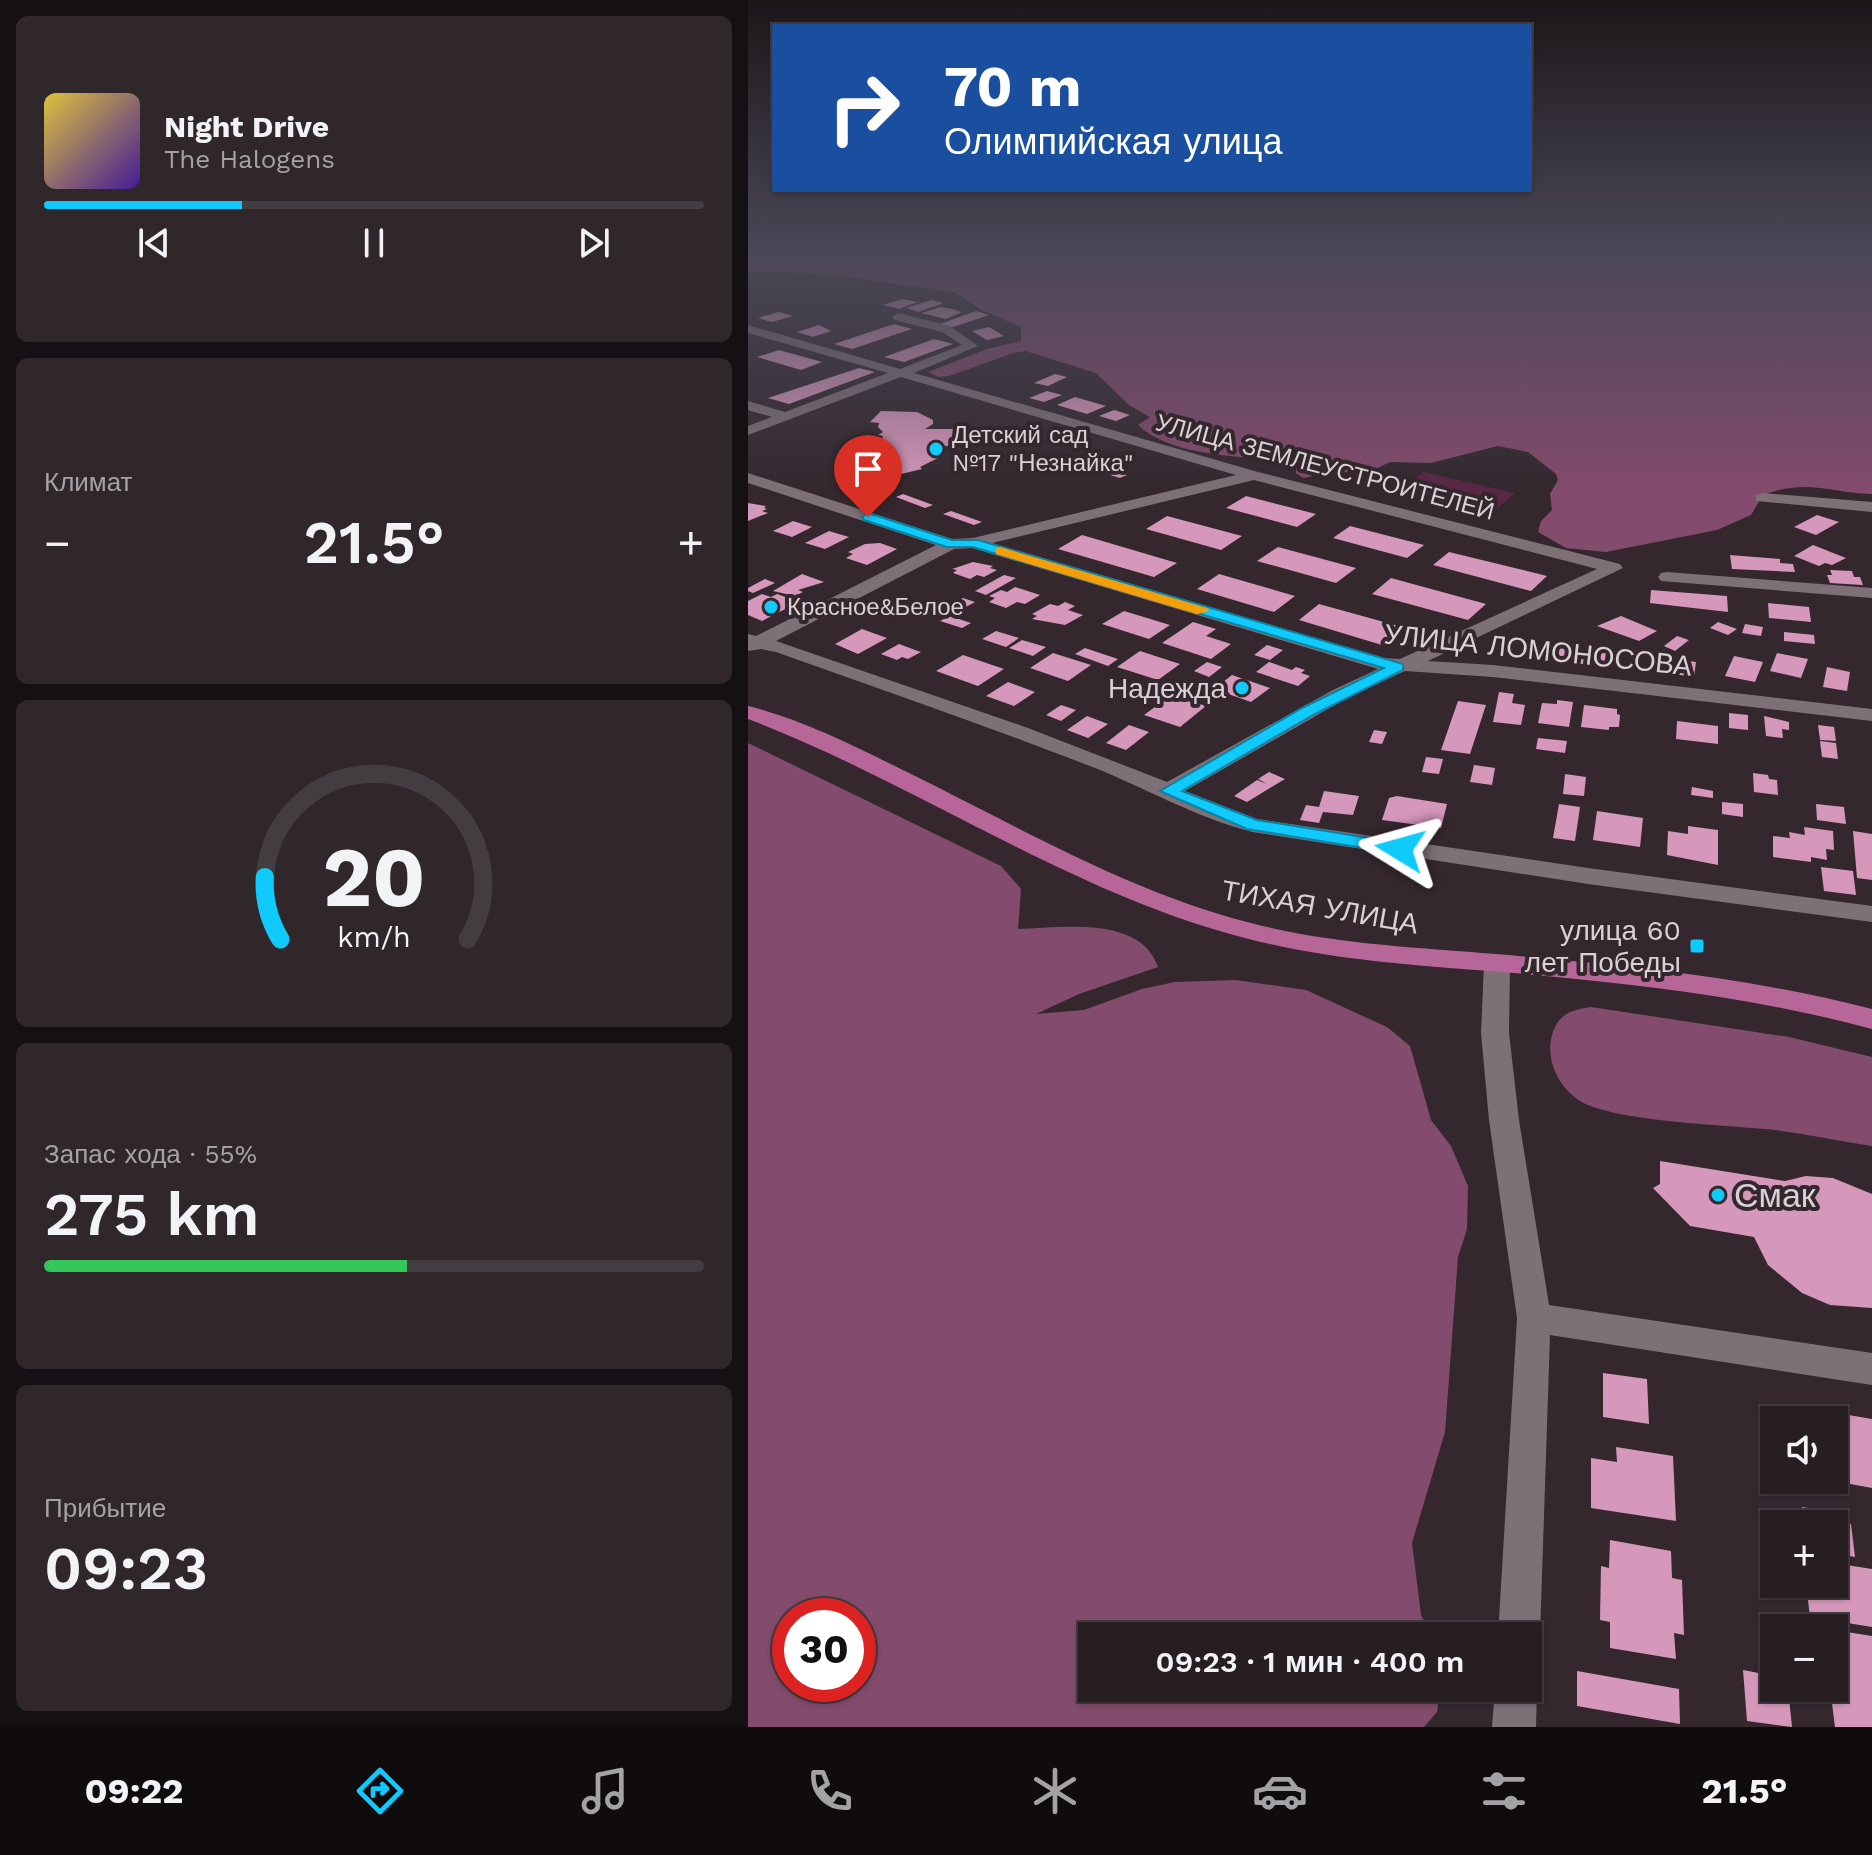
<!DOCTYPE html>
<html lang="ru">
<head>
<meta charset="utf-8">
<style>
	:root { --surface:#271e22; --page:#2f272a; --text:#f1f3f6; --muted:#a4a2a5; --line:#433c40; --accent:#0fcafa }
	body { margin:0; font-family:"Work Sans",sans-serif; background:var(--page); color:var(--text); height:100vh; display:flex; flex-direction:column; font-size:30px; white-space:nowrap }
	* { box-sizing:border-box; margin:0 }
	p { font-size:26px; color:var(--muted) }
	.icon { flex:none; width:44px; height:44px; fill:none; stroke:currentColor; stroke-width:2; stroke-linecap:round; stroke-linejoin:round }
	.map { position:relative; flex:1; overflow:hidden }
	.panel { display:flex; flex-direction:column; gap:16px; padding:16px; background:#151013; width:748px }
	.panel>* { flex:none }
	.banner { position:absolute; left:24px; top:24px; width:760px; height:168px; border-radius:0px; box-shadow:0 2px 6px #0004,0 0 0 2px var(--line); background:#1a4fa0; color:#fff; overflow:hidden }
	.tools { position:absolute; left:1012px; top:1406px; display:grid; gap:16px }
	.tools a { display:grid; place-items:center; width:88px; height:88px; border-radius:0px; background:var(--surface); box-shadow:0 2px 6px #0004,0 0 0 2px var(--line); font-size:40px }
	.speed { position:absolute; left:24px; top:1598px; display:flex; gap:16px; font-size:40px; font-weight:700; text-align:center }
	.speed>* { display:grid; place-content:center; width:104px; height:104px; border-radius:50%; background:var(--surface); box-shadow:0 2px 6px #0004,0 0 0 2px var(--line); line-height:1 }
	.speed .limit { border:12px solid #d22; background:#fff; color:#111 }
	.pin { position:absolute; display:grid; place-items:center; width:68px; height:68px; color:#fff; margin:-82px -34px; border-radius:50% 50% 50% 0; rotate:-45deg; box-shadow:0 0 8px #0007 }
	.pin .icon { rotate:45deg }
	.me { position:absolute; width:88px; margin:-44px; rotate:278deg; stroke-linejoin:round; filter:drop-shadow(0 0 6px #0008) }
	.turn { display:flex; align-items:center; gap:28px; height:168px; padding:0 40px; font-size:36px }
	.turn .icon { width:104px; height:104px; stroke-width:2.5 }
	.turn b { display:block; font-size:56px; line-height:68px }
	.big { font-size:60px; font-weight:600; line-height:1.1 }
	.panel .widget { flex:1; display:flex; flex-direction:column; justify-content:center; gap:12px; min-width:0; padding:0 28px; border-radius:12px; background:var(--page) }
	.panel .dial { align-items:center; gap:0 }
	.dial svg { height:208px; overflow:visible; fill:none; stroke:var(--line); stroke-width:7; stroke-linecap:round; text-anchor:middle }
	.dial text { fill:var(--text); stroke:none }
	.song { display:flex; align-items:center; gap:24px }
	.cover { width:96px; height:96px; border-radius:12px; background:linear-gradient(135deg,hsl(50 70% 55%),hsl(260 70% 35%)) }
	.played { height:8px; border-radius:4px; background:linear-gradient(90deg,var(--accent) 30%,var(--line) 30%) }
	.keys { display:flex; justify-content:space-around; direction:ltr }
	.heat { display:flex; justify-content:space-between; align-items:center; font-size:44px; direction:ltr }
	.charge { height:12px; border-radius:6px; background:linear-gradient(90deg,#34c759 55%,var(--line) 0) }
	.trip { position:absolute; left:330px; top:1622px; width:464px; height:80px; border-radius:0px; background:var(--surface); box-shadow:0 2px 6px #0004,0 0 0 2px var(--line); font-weight:600; line-height:80px; text-align:center }
	.menu { display:flex; height:128px; justify-content:space-around; align-items:center; background:#100c0e; color:var(--muted) }
	.menu .icon { width:56px; height:56px }
	.menu .active { color:var(--accent) }
	.menu b { font-size:36px; color:var(--text) }
	main { display:flex; flex:1; min-height:0 }
	.map>svg:first-child { display:block }
	.green { fill:#572744 }
	.forest { fill:#834b6c; fill-rule:evenodd }
	.building { fill:#d597ba }
	.lines { fill:none; stroke-linecap:round; stroke-linejoin:round }
	.minor { fill:#7e7077; fill-rule:evenodd }
	.major { fill:#b76698; fill-rule:evenodd }
	.route { fill:#0fcafa; stroke:#0a83a2; stroke-width:2 }
	.slow { fill:#f59e0b }
	.poi-dot { fill:#0fcafa; stroke:#34282e; stroke-width:3 }
	.labels { text-anchor:middle; dominant-baseline:central; stroke-width:8; stroke-linejoin:round; paint-order:stroke }
	.far-poi-label { font-size:24px; fill:#d9d1d5; stroke:#34282e; text-anchor:start }
	.far-street-label { font-size:24px; fill:#d9d1d5; stroke:#34282e }
	.street-label { font-size:28px; fill:#d9d1d5; stroke:#34282e }
	.poi-label { font-size:28px; fill:#d9d1d5; stroke:#34282e; text-anchor:end }
	.near-poi-label { font-size:34px; fill:#d9d1d5; stroke:#34282e; text-anchor:start }
</style>
</head>
<body>
<main>
<section class="panel">
<div class="widget">
<div class="song"><i class="cover"></i><div><b>Night Drive</b><p>The Halogens</p></div></div>
<div class="played"></div>
<div class="keys"><svg class="icon" aria-label="previous" viewBox="0 0 24 24"><path d="M18 5L8 12l10 7zM5 5v14"/></svg><svg class="icon" aria-label="pause" viewBox="0 0 24 24"><path d="M8 5v14M16 5v14"/></svg><svg class="icon" aria-label="next" viewBox="0 0 24 24"><path d="M6 5l10 7-10 7zM19 5v14"/></svg></div>
</div>
<div class="widget"><p>Климат</p>
<div class="heat"><a>−</a><b class="big">21.5°</b><a>+</a></div>
</div>
<div class="widget dial"><svg viewBox="0 0 100 80">
<path d="M14 69A42 42 0 1 1 86 69"/>
<path d="M14 69A42 42 0 0 1 8 45" stroke="#0fcafa"/>
<text x="50" y="56" font-size="32" font-weight="700">20</text>
<text x="50" y="72" font-size="11">km/h</text>
</svg></div>
<div class="widget"><p>Запас хода · 55%</p><b class="big">275 km</b><div class="charge"></div></div>
<div class="widget"><p>Прибытие</p><b class="big">09:23</b></div>
</section>
<div class="map">
<svg width="1124" height="1727" viewBox="0 0 1124 1727">
	<rect width="100%" height="100%" fill="#34282e"/>
	<path class="green" d="M675,472l92,21 -24,21 -94,-22z"/>
	<path class="forest" d="M0,250h1124v244c-42,-1 -64,-16 -109,1l-12,20 -34,15 -111,22 -40,-4 -28,-16 3,-11 11,-11 -2,-16 8,-14 -2,-6 -28,-22 -30,-6 -67,17 -41,-1 -25,12 -28,-3 -34,7 -7,-5v-6l-11,-6c-42,-5 -114,-4 -147,-36l12,-8 -21,-12 -33,-32 -70,-22 -13,2 -64,23 -10,1 -11,-5 59,-23 34,-8v-14l-39,-17 -28,-18 -128,-18 -78,-3z
		M0,743l253,123 20,23 -3,40c44,-1 122,-14 140,38l-79,27 -43,20 48,-4 58,-21 33,-7 61,-2 70,10 81,37 23,19 21,74 20,26 17,40 -1,43 -9,28 -13,175 -33,111 9,72 11,21h-340v52h348l-3,24 -13,15h-676zM42,1616h68v68h-68z
		M843,1007l198,30 83,20v89c-32,-5 -65,-12 -97,-16 -46,-5 -160,-8 -195,-29 -22,-14 -36,-43 -27,-69 7,-19 19,-22 38,-25z"/>
	<path class="building" d="M154,299l16,3 -19,7 -16,-4z
		M183,300l13,3 -26,9 -12,-4z
		M193,307l11,2 10,3 -16,7 -25,-6z
		M228,311l13,4 -36,12 -13,-3z
		M31,312l14,4 -21,6 -14,-4z
		M146,324l18,5 -60,20 -18,-5z
		M71,325l12,6 -18,6 -16,-5z
		M241,327l15,9 -17,4 -15,-9z
		M186,339l19,5 -49,18 -20,-5z
		M31,350l43,12 -21,8 -44,-13z
		M111,368l16,4 -86,32 -21,-6z
		M307,374l12,3 -19,9 -14,-3z
		M299,391l15,4 -18,7 -15,-4z
		M327,397l31,9 -19,8 -30,-9z
		M366,410l16,5 -14,6 -17,-5z
		M133,411l36,1 16,8v4l-8,5h36l7,2 2,6 -13,8 -23,2 -4,3 8,4v4l-18,9 2,2 -38,9 -14,-10 11,-3 -1,-6 4,-4 -6,-2 5,-2 -2,-8 2,-7 -5,-1 5,-3 -5,-5 1,-4 -9,-1z
		M345,465l34,10 -7,3 -33,-10z
		M155,494l30,11 -8,3 -29,-11z
		M498,496l70,18 -19,13 -71,-19z
		M0,503l18,3 -2,2 3,1 -5,2 6,2 -20,8z
		M203,511l31,11 -8,3 -31,-11z
		M1069,515l22,7 -23,13 -22,-8z
		M419,516l75,20 -21,14 -75,-21z
		M45,521l19,6 -20,10 -19,-6z
		M602,526l74,19 -17,13 -74,-20z
		M81,531l20,6 -24,12 -20,-6z
		M334,535l95,28 -23,14 -96,-28z
		M132,543l17,6 -30,16 -21,-7 7,-4 -5,-2 17,-8z
		M1065,545l33,13 -14,7 -7,-2 -6,3 -25,-10z
		M530,547l78,21 -20,15 -79,-22z
		M701,552l98,24 -16,15 -98,-26z
		M982,555l50,4v4l13,1 2,8 -63,-3z
		M225,562l20,4 -3,2 7,2 -13,7 -7,-2 -7,4 -17,-6 4,-3 -5,-1z
		M1082,570l22,1 2,6h6l3,8 -33,-2 -3,-8h5z
		M54,574l22,8 -26,8 5,2 -8,4 -22,-5z
		M471,574l76,22 -21,16 -77,-23z
		M256,575l12,3 -30,17 -11,-4z
		M643,578l95,26 -18,16 -96,-26z
		M17,579l10,4 -22,10 -5,-2v-3z
		M267,587l25,8 -15,9 -8,-2 -11,6 -17,-6 6,-4 -6,-2 12,-6 6,2z
		M903,590l76,6 1,16 -78,-9z
		M14,594l9,3 6,-3 14,5 -6,3 8,3 -31,16 -14,-6v-14z
		M215,598l12,4 -18,10 -12,-4z
		M317,602l10,4 -7,4 15,5 -18,10 -33,-6 5,-3 -5,-2 18,-10 8,2z
		M1020,603l41,4 2,15 -42,-4z
		M571,604l83,23 -20,18 -83,-25z
		M376,611l46,14 -21,14 -47,-15z
		M202,616l21,7 -9,5 -22,-7z
		M873,616l36,15 -18,10 -42,-15z
		M445,622l23,7 -10,7 25,8 -20,15 -49,-16z
		M970,622l19,7 -9,6 -18,-7z
		M997,624l18,3 -2,9 -19,-3z
		M114,629l25,9 -29,16 -23,-10z
		M248,631l23,7 -13,9 -24,-8z
		M1036,632l30,3 1,9 -31,-3z
		M929,636l12,4 -14,11 -11,-5z
		M274,640l24,7 -13,9 -24,-8z
		M151,644l16,6 6,2 -13,7 -6,-2 -5,3 -16,-6z
		M519,645l16,5 -13,10 -16,-5z
		M799,645l59,7 -2,15 -60,-8z
		M337,648l33,11 -10,7 -33,-12z
		M392,651l40,13 -22,16 -41,-13z
		M305,653l38,12 -23,16 -38,-13z
		M1029,653l31,6 -7,19 -31,-7z
		M215,655l41,14 -26,17 -42,-15z
		M986,656l29,6 -8,20 -30,-6z
		M913,657l35,5 -2,15 -35,-5z
		M459,662l15,5 -13,10 -15,-6z
		M521,662l23,8 4,-3 9,3 -4,3 9,3 -12,10 -42,-14z
		M1079,667l23,5 -3,19 -24,-4z
		M484,675l38,13 -19,14 -37,-13z
		M260,682l27,10 -21,14 -28,-10z
		M751,692l15,2 -2,9 13,2 -4,20 -28,-3z
		M423,695l35,11 -26,21 -36,-12z
		M809,700l16,2 -4,25 -31,-4 4,-20 15,1z
		M710,701l28,4 -16,49 -29,-4z
		M313,705l15,5 -15,11 -15,-6z
		M836,705l33,4v5l3,1 -1,12h-10v3l-28,-3z
		M981,713l19,2v15l-19,-2z
		M339,716l21,8 -20,14 -21,-8z
		M1016,716l25,6v8l-7,-1 1,9 -17,-2z
		M929,721l41,5v18l-42,-5z
		M381,725l20,7 -23,18 -20,-7z
		M1070,725l16,2 2,14 -16,-1z
		M626,730l13,2 -5,12 -13,-2z
		M790,738l29,3 -2,12 -29,-4z
		M1072,741l16,2 2,16 -16,-2z
		M678,757l17,2 -4,15 -17,-2z
		M726,765l21,3 -3,17 -22,-3z
		M521,772l16,7 -38,23 -13,-6 23,-16 10,4 -9,-5z
		M1005,773l15,2 1,4 8,1 1,15 -24,-3z
		M817,774l21,3 -2,19 -21,-2z
		M944,787l21,4v7l-22,-3z
		M576,791l35,5 -6,19 -30,-3 -4,11 -19,-3 6,-15 13,2z
		M649,796l50,8 -6,24 -59,-8 7,-22z
		M974,802l21,2v13l-21,-3z
		M811,804l21,3 -5,34 -22,-3z
		M1068,804l28,3 2,17 -29,-4z
		M849,811l46,7 -3,29 -47,-7z
		M940,826l30,4v35l-51,-10 1,-24 20,3z
		M1056,827l29,4 1,19 -8,-1 1,11 -16,-3v5l-38,-5v-21l17,2 -1,-6 16,3z
		M1105,831l19,3v46l-15,-2z
		M1073,867l32,4 3,24 -32,-4z
		M912,1161l125,20 21,-5 27,2 39,16v114l-42,-3 -28,-12 -34,-28 -14,-28 -64,-11 -37,-38 7,-4z
		M855,1373l44,6 2,45 -46,-7z
		M1065,1409l59,10v69l-38,-7v-61h-19z
		M868,1447l57,9 3,65 -85,-13v-50l26,4z
		M1054,1507l40,7 1,8 8,2 4,33 -21,-4v-29h-30z
		M862,1540l61,11 1,27 10,2 2,55 -10,-2 2,26 -66,-11v-26l-10,-2 1,-54 8,2z
		M1086,1563l38,6v58l-62,-10 -4,-33h28z
		M1086,1630l38,6v91h-37l-5,-39h4z
		M995,1670l31,6v12h14l4,39 -45,-6z
		M829,1671l102,18 1,35 -103,-18z"/>
	<g class="lines">
		<path class="minor" d="M150,313l52,13 28,20 -64,27 344,99 362,92 3,4 -195,93 65,4 379,44v12l-379,-44 -88,-6 -58,27 -162,93 72,28 331,49 284,38v16l-284,-38 -335,-52c-57,-14 -109,-45 -163,-66 -104,-40 -209,-77 -314,-114l-15,-3 -13,2v-17l8,2 180,-91 -188,-62v-10l204,66 21,-1 263,-63 -335,-98 -153,58v-9l24,-9 -24,-7v-9l37,11 103,-39 -140,-40v-8l152,44 62,-24 -20,-13 -48,-12 -2,-3zM506,480l343,89 -197,90 -17,-1 -391,-115zM224,548l403,120 3,1 -45,21 -166,92 -139,-54 -252,-87 178,-92z
			M1014,493l110,9v10l-116,-11v-6z
			M919,572l205,16v10l-211,-17 -3,-4 3,-4z
			M749,955l9,3 4,6 -1,69 10,87 30,185 323,48v32l-322,-50 -10,301 -6,15 -6,2v-17h-30l19,-318 -28,-198 -8,-87 3,-69 4,-6z
			M780,1672l9,16 -1,39h-44l3,-39h33z"/>
		<path class="major" d="M0,706c56,14 110,42 161,67 112,55 221,119 342,150 80,21 164,24 245,31 127,11 252,23 376,55v20c-118,-32 -237,-45 -358,-56 -90,-7 -181,-12 -269,-35 -173,-44 -329,-155 -497,-219z"/>
	</g>
	<linearGradient id="sky" x2="0" y2="1"><stop stop-color="#1d1619"/><stop offset="0.51" stop-color="#4a4857"/><stop offset="1" stop-color="#4a4857" stop-opacity="0"/></linearGradient>
	<rect width="1124" height="492" fill="url(#sky)"/>
	<path class="route" d="M120,513l84,27h26l425,124v6l-90,45 -131,76 75,29 143,23 9,6 -9,5 -153,-25 -87,-38 142,-83 82,-40 -411,-121h-26l-83,-27 -2,-3z"/>
	<path class="slow" d="M252,547l207,61 2,3 -12,3 -201,-60v-6z"/>
	<g class="poi-dot">
		<circle cx="188" cy="449" r="8"/>
		<circle cx="23" cy="607" r="8"/>
		<circle cx="494" cy="688" r="8"/>
		<rect x="941" y="938" width="16" height="16" rx="4"/>
		<circle cx="970" cy="1195" r="8"/>
	</g>
	<g class="labels">
		<g class="far-poi-label">
			<text x="204" y="435">Детский сад<tspan x="204" dy="28">№17 "Незнайка"</tspan></text>
			<text x="39" y="607">Красное&amp;Белое</text>
		</g>
		<g class="far-street-label">
			<text transform="translate(577 467) rotate(15)">УЛИЦА ЗЕМЛЕУСТРОИТЕЛЕЙ</text>
		</g>
		<g class="street-label">
			<text transform="translate(790 650) rotate(6)">УЛИЦА ЛОМОНОСОВА</text>
			<text transform="translate(572 907) rotate(10)">ТИХАЯ УЛИЦА</text>
		</g>
		<g class="poi-label">
			<text x="478" y="688">Надежда</text>
			<text x="933" y="930">улица 60<tspan x="933" dy="32">лет Победы</tspan></text>
		</g>
		<g class="near-poi-label">
			<text x="986" y="1195">Смак</text>
		</g>
	</g>
</svg>
<div class="tools">
<a><svg class="icon" aria-label="sound" viewBox="0 0 24 24"><path d="M4 9h4l5-4v14l-5-4H4zM17 9q2 3 0 6"/></svg></a>
<a>+</a>
<a>−</a>
</div>
<div class="speed"><div class="limit">30</div></div>
<div class="pin" style="left:120px;top:517px;background:#d93025"><svg class="icon" aria-label="arrive" viewBox="0 0 24 24"><path d="M6 21V4h12l-3 4 3 4H6"/></svg></div>
<svg class="me" style="left:652px;top:849px" viewBox="-20 -20 40 40"><path d="M0-17L14 15 0 8-14 15z" fill="#0fcafa" stroke="#fff" stroke-width="4"/></svg>
<div class="trip">09:23 · 1 мин · 400 m</div>
<div class="banner">
<div class="turn"><svg class="icon" aria-label="right" viewBox="0 0 24 24"><path d="M7 20v-9h11M14 6l5 5-5 5"/></svg><div><b>70 m</b>Олимпийская улица</div></div>
</div>
</div>
</main>
<nav class="menu">
<b>09:22</b>
<svg class="icon active" aria-label="directions" viewBox="0 0 24 24"><path d="M12 3l9 9-9 9-9-9zM9 14v-3h6M13 9l2 2-2 2"/></svg>
<svg class="icon" aria-label="music" viewBox="0 0 24 24"><path d="M9 18V5l10-2v13"/><circle cx="6" cy="18" r="3"/><circle cx="16" cy="16" r="3"/></svg>
<svg class="icon" aria-label="phone" viewBox="0 0 24 24"><path d="M5 4h4l2 5-3 2q2 4 5 5l2-3 5 2v4C11 20 4 13 5 4z"/></svg>
<svg class="icon" aria-label="climate" viewBox="0 0 24 24"><path d="M12 3v18M4 7l16 10M4 17L20 7"/></svg>
<svg class="icon" aria-label="car" viewBox="0 0 24 24"><path d="M5 17H2v-5l4-1 3-4h7l3 4 3 1v5h-3M9 17h6M6 11h13"/><circle cx="7" cy="17" r="2"/><circle cx="17" cy="17" r="2"/></svg>
<svg class="icon" aria-label="filters" viewBox="0 0 24 24"><path d="M4 7h16M4 17h16"/><circle cx="9" cy="7" r="2"/><circle cx="15" cy="17" r="2"/></svg>
<b>21.5°</b>
</nav>
</body>
</html>
